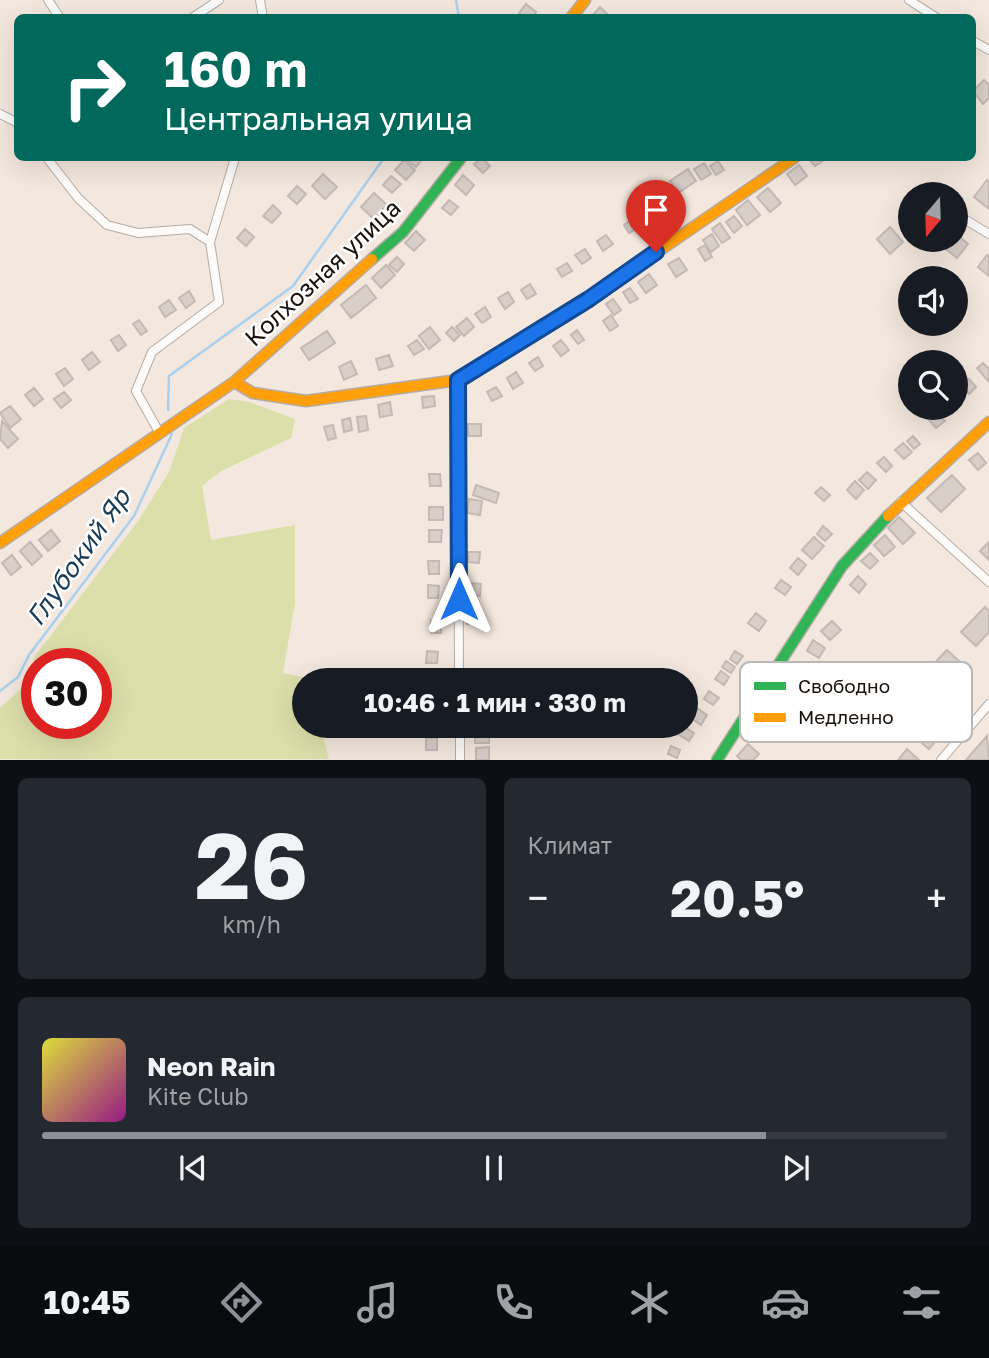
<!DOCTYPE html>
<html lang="ru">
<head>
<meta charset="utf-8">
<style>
	:root { --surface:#171b24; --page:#242831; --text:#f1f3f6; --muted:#9ea1a6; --line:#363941; --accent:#8c9099 }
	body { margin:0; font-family:"Golos Text",sans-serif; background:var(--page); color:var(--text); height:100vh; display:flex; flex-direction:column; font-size:26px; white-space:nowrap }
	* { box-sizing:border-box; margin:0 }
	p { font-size:23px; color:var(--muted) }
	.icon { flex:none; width:38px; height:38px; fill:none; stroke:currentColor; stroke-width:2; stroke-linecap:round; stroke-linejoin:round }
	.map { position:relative; height:760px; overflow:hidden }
	.panel { display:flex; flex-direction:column; gap:18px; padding:18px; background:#0d0f14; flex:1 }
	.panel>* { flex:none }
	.banner { position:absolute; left:14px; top:14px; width:962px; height:147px; border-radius:10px; box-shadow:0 7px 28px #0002; background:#00695c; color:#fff; overflow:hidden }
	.needle { width:46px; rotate:199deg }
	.fabs { position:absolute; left:898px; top:182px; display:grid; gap:14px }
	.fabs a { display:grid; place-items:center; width:70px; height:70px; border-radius:50%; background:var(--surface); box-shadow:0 7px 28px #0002; font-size:35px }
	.speed { position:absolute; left:21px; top:648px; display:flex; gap:14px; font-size:35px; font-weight:700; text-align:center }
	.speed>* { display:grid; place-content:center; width:91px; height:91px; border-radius:50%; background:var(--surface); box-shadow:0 7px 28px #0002; line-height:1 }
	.speed .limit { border:10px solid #d22; background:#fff; color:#111 }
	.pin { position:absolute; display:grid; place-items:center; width:60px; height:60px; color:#fff; margin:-72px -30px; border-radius:50% 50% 50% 0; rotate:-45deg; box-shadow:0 0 7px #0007 }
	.pin .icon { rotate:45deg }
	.me { position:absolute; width:77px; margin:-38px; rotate:0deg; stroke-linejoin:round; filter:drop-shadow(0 0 5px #0008) }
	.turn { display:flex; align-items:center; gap:24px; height:147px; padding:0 35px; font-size:32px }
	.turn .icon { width:91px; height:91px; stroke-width:2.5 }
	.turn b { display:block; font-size:49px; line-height:60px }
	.big { font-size:52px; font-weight:700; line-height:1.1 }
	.panel .tile { flex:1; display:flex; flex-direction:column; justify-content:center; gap:10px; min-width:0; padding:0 24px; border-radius:10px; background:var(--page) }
	.panel .dial { align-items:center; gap:0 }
	.dial b { font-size:91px; line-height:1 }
	.song { display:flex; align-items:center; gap:21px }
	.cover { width:84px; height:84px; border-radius:10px; background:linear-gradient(135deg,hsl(60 70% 55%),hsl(310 70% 35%)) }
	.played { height:7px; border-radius:4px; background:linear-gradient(90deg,var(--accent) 80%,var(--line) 80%) }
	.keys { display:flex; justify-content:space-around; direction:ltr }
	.heat { display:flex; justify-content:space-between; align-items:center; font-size:38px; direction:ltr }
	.panel .tiles { flex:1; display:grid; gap:18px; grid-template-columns:1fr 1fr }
	.tile:last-child { grid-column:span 2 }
	.trip { position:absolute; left:292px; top:668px; width:406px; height:70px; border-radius:35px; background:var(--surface); box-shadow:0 7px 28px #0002; font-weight:700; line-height:70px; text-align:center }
	.tabs { display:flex; height:112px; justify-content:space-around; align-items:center; background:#090b0e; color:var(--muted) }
	.tabs .icon { width:49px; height:49px }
	.tabs .current { color:var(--accent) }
	.tabs b { font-size:32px; color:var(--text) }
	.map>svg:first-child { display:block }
	.green { fill:#dddfaa; fill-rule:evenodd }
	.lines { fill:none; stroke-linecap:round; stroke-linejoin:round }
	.stream { stroke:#a8d0f0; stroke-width:2.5 }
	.building { fill:#d9cec8; stroke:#c5b9b4; stroke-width:2 }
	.street-casing { stroke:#b5aca4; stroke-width:10 }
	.fast-casing { stroke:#b5aca4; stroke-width:13 }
	.slow-casing { stroke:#b5aca4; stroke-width:13 }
	.street { stroke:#fdfbfa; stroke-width:8 }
	.fast { stroke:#30b455; stroke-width:10 }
	.slow { stroke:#ff9f0a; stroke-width:10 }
	.route-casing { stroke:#114b97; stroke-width:18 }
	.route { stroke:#1a73e8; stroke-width:12 }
	.labels { text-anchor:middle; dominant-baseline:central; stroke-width:5; stroke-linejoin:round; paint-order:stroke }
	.street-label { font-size:24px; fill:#1a130d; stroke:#fff }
	.water-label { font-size:26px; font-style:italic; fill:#1b3c56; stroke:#fff }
	.key { fill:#fff; stroke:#bab8b6; stroke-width:2 }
	.key-label { font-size:19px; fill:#1a130d }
</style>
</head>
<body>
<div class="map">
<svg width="989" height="760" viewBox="0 0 989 760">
	<rect width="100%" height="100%" fill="#f4e7dd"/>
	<path class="green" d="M229,399l20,3 46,17 -4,19 -70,33 -19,15 9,54 84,-15v78l-12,70 35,7 -14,1v45h16l9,33h-329v-51l25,-23 10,-29 103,-135 31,-49 15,-44zM37,663h59v60h-59z"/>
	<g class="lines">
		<path class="stream" d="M456,0l3,18
			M168,410l1,-34 124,-90 91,-128
			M0,691l18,-14 11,-22 105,-139 38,-82"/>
	</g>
	<path class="building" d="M526,4l10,8 -4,6h-7l-6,-5z
		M600,7l8,8 -15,3 -1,-2z
		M984,80l5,5v13l-6,6 -10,-13z
		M409,158h11l2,1 -6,8 -9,-7z
		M482,158l8,8 -7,7 -9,-9z
		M808,158h19l-12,8z
		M404,160l11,10 -9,10 -11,-10z
		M718,161l6,9 -8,5 -6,-9z
		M704,163l7,11 -10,6 -7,-11z
		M799,165l8,11 -12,9 -8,-11z
		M688,169l8,12 -18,12 -8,-12z
		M323,174l14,13 -12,12 -13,-13z
		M463,175l11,10 -8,10 -11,-10z
		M391,176l10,8 -9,9 -9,-8z
		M987,180l2,2v27l-15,-12z
		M297,186l9,8 -9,10 -9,-8z
		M768,188l13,15 -11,9 -13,-15z
		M374,193l13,12 -13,14 -13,-12z
		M673,193l7,8 -7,5 -6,-8z
		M663,197l7,9 -9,6 -6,-9z
		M449,200l9,7 -7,8 -9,-7z
		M748,200l12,15 -13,10 -11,-15z
		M273,205l8,8 -9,10 -9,-7z
		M647,213l9,14 -9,6 -9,-14z
		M734,216l8,10 -8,7 -8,-11z
		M631,220l6,8 -8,5 -5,-8z
		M720,223l10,15 -8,5 -10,-14z
		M890,227l13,15 -13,12 -13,-15z
		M245,229l9,8 -8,9 -9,-8z
		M416,231l9,9 -11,11 -9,-8z
		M712,234l7,12 -8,6 -8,-12z
		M956,234l12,10 -11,14 -12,-10 6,-8h5z
		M606,235l7,9 -10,7 -6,-10z
		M705,245l7,12 -7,4 -7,-12z
		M585,249l6,9 -9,6 -7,-9z
		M987,255l2,1v20l-11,-9z
		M397,257l7,7 -7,8 -8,-7z
		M679,258l8,12 -11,7 -8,-13z
		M567,263l5,8 -10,6 -5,-8z
		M386,265l9,10 -14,13 -9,-10z
		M649,274l8,11 -11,8 -8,-11z
		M530,284l6,10 -9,5 -6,-9z
		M366,285l10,13 -25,20 -10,-13z
		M630,288l8,11 -8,4 -7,-11z
		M189,291l6,10 -9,7 -7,-10z
		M508,292l6,10 -9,7 -7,-11z
		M613,299l8,11 -7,5 -8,-11z
		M169,300l7,10 -11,7 -6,-10z
		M485,307l6,10 -9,6 -7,-9z
		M611,315l7,11 -8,5 -7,-10z
		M467,318l7,9 -10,9 -8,-9z
		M139,320l8,11 -6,4 -8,-11z
		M430,327l10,13 -11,9 -10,-13z
		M452,327l8,8 -6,6 -8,-8z
		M577,330l7,10 -6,4 -7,-9z
		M327,331l8,12 -26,17 -8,-12z
		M119,335l7,10 -8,6 -7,-11z
		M417,340l7,9 -10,6 -6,-9z
		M561,340l8,10 -8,6 -8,-10z
		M92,352l8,10 -11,8 -7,-10z
		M389,355l4,11 -14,4 -3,-11z
		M538,357l5,9 -8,5 -6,-8z
		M351,361l6,13 -13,6 -5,-13z
		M983,363l6,6v13l-12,-14z
		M65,368l8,11 -9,7 -8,-12z
		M516,372l7,11 -10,6 -6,-11z
		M969,379l7,8 -7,7 -7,-8z
		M496,387l6,9 -10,5 -5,-9z
		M34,388l9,11 -9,7 -9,-11z
		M64,392l7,8 -10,8 -7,-9z
		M434,396l1,10 -12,2 -1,-11z
		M390,402l2,13 -12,2 -2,-12z
		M10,406l11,13 -11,9 -10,-15z
		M936,412l9,9 -9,7 -8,-9z
		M366,416l2,14 -9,2 -2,-15z
		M350,418l2,12 -8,2 -2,-12z
		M2,421l16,18 -10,9 -8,-9z
		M468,424h13v12h-13z
		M333,425l3,13 -8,2 -4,-13z
		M913,436l7,8 -6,5 -7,-8z
		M903,443l9,9 -8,7 -9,-9z
		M978,453l8,10 -8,7 -9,-10z
		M884,457l8,9 -6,6 -9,-9z
		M867,472l9,8 -8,9 -9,-9z
		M429,474h11l1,12h-11z
		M952,475l13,14 -24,23 -14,-14z
		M855,481l9,9 -8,9 -9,-9z
		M476,485l23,8 -3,10 -23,-8z
		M821,487l9,8 -6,6 -9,-8z
		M469,499l13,2 -2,14 -13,-2z
		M429,507h14v13h-14z
		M899,517l16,16 -12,11 -15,-16z
		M823,526l9,8 -7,7 -8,-7z
		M51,530l9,11 -12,10 -9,-11z
		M429,530h13l-1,12h-12z
		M885,535l10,12 -11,9 -10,-11z
		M814,537l10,9 -12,13 -10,-9z
		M30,542l12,14 -10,9 -12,-14z
		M989,542v18l-9,-9z
		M468,552h12l-1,11 -11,-1z
		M870,553l8,8 -8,8 -9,-8z
		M12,555l9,12 -10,8 -9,-12z
		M798,558l8,7 -8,10 -8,-7z
		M428,561h11v13h-10z
		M858,576l8,8 -7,9 -9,-8z
		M781,580l10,7 -6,8 -10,-7z
		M468,583l13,1 -1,12h-12z
		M428,585l11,1 -1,12h-10z
		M985,607l4,4v21l-13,14 -15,-14z
		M467,610h13v13l-13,1z
		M756,613l10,8 -7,10 -11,-8z
		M440,620l1,13h-10v-12z
		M832,621l9,9 -11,10 -9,-9z
		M813,640l12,8 -6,10 -12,-7z
		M947,650l12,11 -23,24 -12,-11z
		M427,651l11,1 -1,11h-11z
		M735,651l8,5 -6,8 -7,-5z
		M726,661l9,6 -4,6 -9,-6z
		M426,669h11v11h-11z
		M471,669l12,1v11h-12z
		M721,671l8,6 -5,8 -9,-6z
		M709,691l10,7 -6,7 -9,-6z
		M697,708l10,7 -6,10 -10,-7z
		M938,713l12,11 -21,25 -13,-11z
		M683,726l11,7 -5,8 -11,-7z
		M475,730h14v13h-14z
		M987,736l2,24h-23z
		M426,738h11v12h-11z
		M748,744l11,10 -6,6h-12l-4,-4z
		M671,746l9,4 -3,8 -9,-4z
		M489,747v13h-13v-12z
		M907,749l12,11h-21z"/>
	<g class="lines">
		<defs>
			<path id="street" d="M48,0l12,18
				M260,0l3,18
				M909,0l28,18
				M192,18l27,-18
				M973,41l16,9
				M0,114l18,9
				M47,158l31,40 29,27 31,8 52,-4 20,13
				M956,214l33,20
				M458,380l1,301
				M159,432l-23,-41 16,-39 67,-50 -9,-60 25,-84
				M901,502l88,80
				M460,726v34
				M941,760l48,-56"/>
			<path id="fast" d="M372,259l31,-27 58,-74
				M717,760l125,-194 46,-50"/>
			<path id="slow" d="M571,18l14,-18
				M234,382l19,11 53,8 152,-21 131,-81 205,-141
				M888,516l101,-94
				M0,543l234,-161 138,-123"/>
		</defs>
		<use href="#street" class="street-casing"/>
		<use href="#fast" class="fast-casing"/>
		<use href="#slow" class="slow-casing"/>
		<use href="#street" class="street"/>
		<use href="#fast" class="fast"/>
		<use href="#slow" class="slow"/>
	</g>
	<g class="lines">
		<defs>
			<path id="route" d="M459,599l-1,-219 131,-81 67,-47"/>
		</defs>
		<use href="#route" class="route-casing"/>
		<use href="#route" class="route"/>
	</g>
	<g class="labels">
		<g class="street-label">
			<text transform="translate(322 272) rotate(-43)">Колхозная улица</text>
		</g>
		<g class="water-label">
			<text transform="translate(78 557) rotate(-55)">Глубокий Яр</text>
		</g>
	</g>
	<rect x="740" y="662" width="232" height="80" rx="10" class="key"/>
	<rect x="754" y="682" width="32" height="8" fill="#30b455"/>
	<rect x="754" y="713" width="32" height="9" fill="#ff9f0a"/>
	<g class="key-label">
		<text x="798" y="693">Свободно</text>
		<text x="798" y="724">Медленно</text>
	</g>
</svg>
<div class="fabs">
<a><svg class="needle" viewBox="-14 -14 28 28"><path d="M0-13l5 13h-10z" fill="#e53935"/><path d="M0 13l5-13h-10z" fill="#9ea1a6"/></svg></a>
<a><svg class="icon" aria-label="sound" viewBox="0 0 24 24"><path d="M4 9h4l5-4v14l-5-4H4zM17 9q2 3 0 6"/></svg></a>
<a><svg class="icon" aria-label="search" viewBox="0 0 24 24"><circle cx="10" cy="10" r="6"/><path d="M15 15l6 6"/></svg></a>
</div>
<div class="speed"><div class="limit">30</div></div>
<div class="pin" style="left:656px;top:252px;background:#d93025"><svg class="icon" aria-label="arrive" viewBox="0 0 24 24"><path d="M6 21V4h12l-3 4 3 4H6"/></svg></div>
<svg class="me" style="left:459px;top:599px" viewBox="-20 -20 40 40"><path d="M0-17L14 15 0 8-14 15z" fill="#1a73e8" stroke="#fff" stroke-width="4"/></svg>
<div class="trip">10:46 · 1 мин · 330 m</div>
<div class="banner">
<div class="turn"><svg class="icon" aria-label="right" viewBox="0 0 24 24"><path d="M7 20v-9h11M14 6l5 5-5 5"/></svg><div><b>160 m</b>Центральная улица</div></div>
</div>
</div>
<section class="panel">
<div class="tiles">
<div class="tile dial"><b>26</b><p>km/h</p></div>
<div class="tile"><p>Климат</p>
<div class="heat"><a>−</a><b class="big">20.5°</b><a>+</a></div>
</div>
<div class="tile">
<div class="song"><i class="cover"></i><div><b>Neon Rain</b><p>Kite Club</p></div></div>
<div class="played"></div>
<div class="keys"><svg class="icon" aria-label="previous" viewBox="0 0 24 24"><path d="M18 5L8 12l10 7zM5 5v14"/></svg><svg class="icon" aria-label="pause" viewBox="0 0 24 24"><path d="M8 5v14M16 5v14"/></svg><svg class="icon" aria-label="next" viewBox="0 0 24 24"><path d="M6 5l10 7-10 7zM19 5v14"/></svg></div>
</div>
</div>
</section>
<nav class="tabs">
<b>10:45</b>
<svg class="icon current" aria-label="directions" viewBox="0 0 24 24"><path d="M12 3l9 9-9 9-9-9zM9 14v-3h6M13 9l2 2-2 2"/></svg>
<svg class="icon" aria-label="music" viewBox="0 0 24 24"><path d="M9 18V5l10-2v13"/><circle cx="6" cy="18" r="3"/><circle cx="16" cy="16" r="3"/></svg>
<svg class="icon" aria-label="phone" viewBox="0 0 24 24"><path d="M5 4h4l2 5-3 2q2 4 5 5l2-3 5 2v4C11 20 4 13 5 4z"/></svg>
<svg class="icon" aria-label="climate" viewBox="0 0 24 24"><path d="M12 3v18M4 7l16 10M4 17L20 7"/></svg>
<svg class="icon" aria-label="car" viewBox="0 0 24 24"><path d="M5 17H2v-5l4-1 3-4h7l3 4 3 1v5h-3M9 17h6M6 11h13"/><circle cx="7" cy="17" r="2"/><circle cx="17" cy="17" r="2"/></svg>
<svg class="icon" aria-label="filters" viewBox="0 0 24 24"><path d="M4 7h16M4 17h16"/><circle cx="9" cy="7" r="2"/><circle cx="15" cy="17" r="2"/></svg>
</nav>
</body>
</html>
